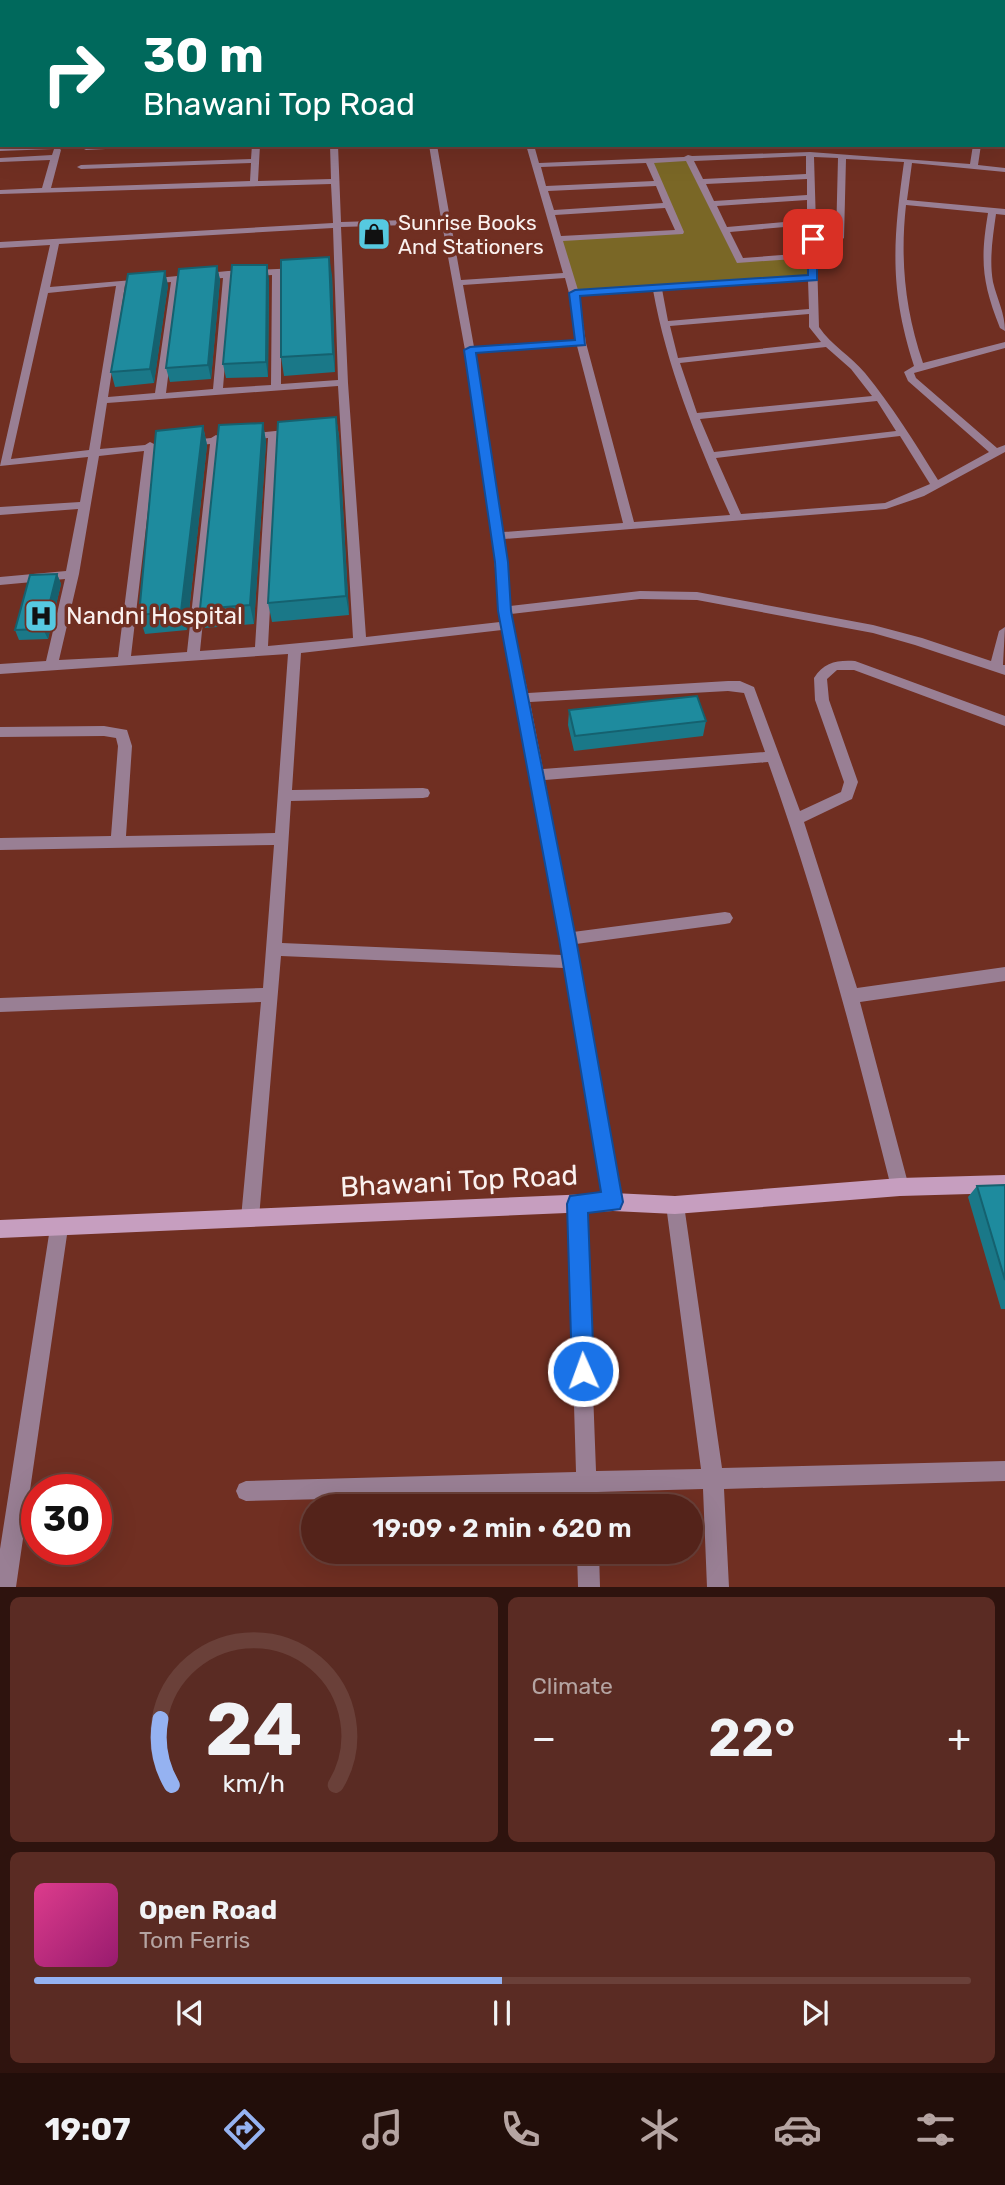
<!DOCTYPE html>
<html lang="en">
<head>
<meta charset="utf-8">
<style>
	:root { --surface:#54231a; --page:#5a2b23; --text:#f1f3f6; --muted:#b5a4a2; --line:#6a4039; --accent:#95b2f1 }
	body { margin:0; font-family:Rubik,sans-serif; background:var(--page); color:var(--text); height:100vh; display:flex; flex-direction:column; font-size:26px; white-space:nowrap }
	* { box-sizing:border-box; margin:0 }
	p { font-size:23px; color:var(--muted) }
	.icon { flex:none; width:38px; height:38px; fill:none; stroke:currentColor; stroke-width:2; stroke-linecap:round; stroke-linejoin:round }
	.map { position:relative; height:1587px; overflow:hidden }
	.drawer { display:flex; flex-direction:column; gap:10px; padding:10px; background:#2e130e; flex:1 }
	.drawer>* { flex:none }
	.banner { position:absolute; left:0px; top:0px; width:1006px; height:147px; box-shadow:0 7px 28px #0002,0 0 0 2px var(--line); background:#00695c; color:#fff; overflow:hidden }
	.speed { position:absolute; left:21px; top:1474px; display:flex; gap:14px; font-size:35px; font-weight:700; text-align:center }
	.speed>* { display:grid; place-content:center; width:91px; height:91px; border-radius:50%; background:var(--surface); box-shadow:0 7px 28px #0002,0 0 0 2px var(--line); line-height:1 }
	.speed .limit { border:10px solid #d22; background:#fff; color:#111 }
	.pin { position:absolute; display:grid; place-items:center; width:60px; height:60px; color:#fff; margin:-30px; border-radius:14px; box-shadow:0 4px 10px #0006 }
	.me { position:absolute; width:77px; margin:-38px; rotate:358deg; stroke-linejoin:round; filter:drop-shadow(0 0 5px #0008) }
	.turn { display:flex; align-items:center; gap:24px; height:147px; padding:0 28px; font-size:32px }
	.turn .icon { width:91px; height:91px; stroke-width:2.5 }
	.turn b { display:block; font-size:49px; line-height:60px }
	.big { font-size:52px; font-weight:600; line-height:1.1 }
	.drawer .widget { flex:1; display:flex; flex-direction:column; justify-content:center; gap:10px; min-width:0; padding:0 24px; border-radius:10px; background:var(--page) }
	.drawer .dial { align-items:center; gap:0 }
	.dial svg { height:182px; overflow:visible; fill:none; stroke:var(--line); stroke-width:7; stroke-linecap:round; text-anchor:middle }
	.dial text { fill:var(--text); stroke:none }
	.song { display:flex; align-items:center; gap:21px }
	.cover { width:84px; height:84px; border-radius:10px; background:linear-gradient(135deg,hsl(330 70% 55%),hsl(320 70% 35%)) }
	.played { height:7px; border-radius:4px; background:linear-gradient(90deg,var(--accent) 50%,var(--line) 50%) }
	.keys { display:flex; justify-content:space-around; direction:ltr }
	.heat { display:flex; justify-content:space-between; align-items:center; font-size:38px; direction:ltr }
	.drawer .tiles { flex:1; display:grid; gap:10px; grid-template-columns:1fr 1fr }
	.widget:last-child { grid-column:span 2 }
	.trip { position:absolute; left:301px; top:1494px; width:402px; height:70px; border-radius:35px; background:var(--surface); box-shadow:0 7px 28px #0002,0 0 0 2px var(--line); font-weight:600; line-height:70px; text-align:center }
	.tabs { display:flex; height:112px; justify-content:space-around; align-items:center; background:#220e0a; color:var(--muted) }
	.tabs .icon { width:49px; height:49px }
	.tabs .selected { color:var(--accent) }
	.tabs b { font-size:32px; color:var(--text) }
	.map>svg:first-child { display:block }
	.green { fill:#7a6726 }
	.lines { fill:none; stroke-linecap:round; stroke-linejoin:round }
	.street { fill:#997f94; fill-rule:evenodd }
	.secondary { fill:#c69ebf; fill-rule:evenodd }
	.wall { fill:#1a7888 }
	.shaded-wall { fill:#15616f }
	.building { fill:#1e8b9e; stroke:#15616f; stroke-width:2 }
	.route { fill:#1a73e8; stroke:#114b97; stroke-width:2 }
	.labels { text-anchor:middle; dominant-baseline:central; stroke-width:7; stroke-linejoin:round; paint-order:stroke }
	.far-poi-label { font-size:21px; fill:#faf1ef; stroke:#702f22; text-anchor:start }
	.poi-label { font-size:24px; fill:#faf1ef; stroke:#702f22; text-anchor:start }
	.near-street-label { font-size:28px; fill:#faf1ef; stroke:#702f22 }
</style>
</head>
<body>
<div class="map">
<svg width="1005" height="1587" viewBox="0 0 1005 1587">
	<rect width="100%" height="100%" fill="#702f22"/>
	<path class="green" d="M688,157l52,104 73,-6v22l-239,16 -16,-54 122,-7 -32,-73z"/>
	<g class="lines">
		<path class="street" d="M113,0h48l-53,2z
			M203,0h6v2h-6z
			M934,0h6v2h-6z
			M0,4h2v4h-2z
			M1004,24h1v4h-1z
			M0,27h2v4h-2z
			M1004,111h1v4h-1z
			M0,123h2v4h-2z
			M61,145l-2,3 2,2 -10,38 199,-7 1,-18 -170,6 -4,-2 4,-2 170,-6 1,-14h8l-2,36 73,-2 -1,-34h8l3,77 100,-3 -12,-74h8l24,135 102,-7 -37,-128h8l5,18 145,-6 4,-2 4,1 118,-4 160,12 3,-19h8l-3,20 27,3v4l-93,-9 -5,37 98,9v6l-9,-1c-3,22 -7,45 -3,68 4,17 12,31 12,49l-5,-3c-18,-45 -20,-67 -12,-115l-82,-8c-6,55 -1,105 17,158l82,-21v6l-91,25 2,5 81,70 8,-3v7l-81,44 -38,13 -382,30 6,67 130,-15 57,1 176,33 49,13 69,23 8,-30 6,-4 -2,38h2v10l-90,-30 -42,-12 -176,-33 -57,-1 -129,15 17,79 200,-12h12l14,6 46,124 41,-19 3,-10 -29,-82 -1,-22c10,-16 23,-18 41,-17l150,55v10l-151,-56h-17l-10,9 2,21 29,82 -6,17 -48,23 53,166 148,-21v14l-145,21 49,185 -3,6 -6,3 -6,-3 -3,-6c-36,-143 -73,-286 -123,-425l-223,18 28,152 152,-20 5,1 3,5 -3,5 -5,1 -149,20 46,258 -3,6 -6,3 -6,-3 -3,-6 -40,-234 -283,-12 -22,262 -3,6 -6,3 -6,-3 -3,-6 20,-216 -261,10v-14l263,-10 11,-143 -274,5v-12l111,-2 7,-90 -2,-8 -12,-2 -104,1v-10l104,-1 23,4 5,16 -6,90 149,-3 13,-179 -288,20v-10l46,-3 19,-82 -65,6v-8l66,-6 12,-62 -78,6v-8l80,-5 8,-45 -88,9 50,-221 -50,3v-6l333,-19 -2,-39 -331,10v-4l42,-2 8,-28 -50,2v-4l52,-3 2,-6 -54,2v-4zM806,156v18l-103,5 -9,-18zM814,157l24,1 -2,80 4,3 4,-3 2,-79 58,3c-11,79 -15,126 10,204l-10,6 4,9 81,71 -51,28c-23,-37 -46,-74 -73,-107 -14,-17 -34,-28 -46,-46zM686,161l51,102 71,-5v17l-230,15 -15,-49 120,-7 1,-2 -30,-69zM646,163l8,18 -108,5 -5,-19zM807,179v16l-93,6 -8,-17zM656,186l7,17 -109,7 -6,-19zM807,200v20l-80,7 -10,-21zM665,208l10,22 -114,6 -6,-21zM442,224l23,126 27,186 8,86 -134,15 -18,-254 -7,-156zM807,225l1,28 -65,5 -13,-26zM333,228l5,152 -57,4v-110l19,-2v-4l-72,3 -81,8 -2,2 5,3 21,-2 -16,111 -47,4 17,-112 8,-1v-4l-83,7 9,-43zM272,275l-1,110 -48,3 9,-110zM223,278l-10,111 -47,4 14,-112zM565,278l4,15 7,47 -102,7 -11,-62zM808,280l1,29 -141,12 -6,-32zM116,286l-27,164 -78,9 37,-166zM653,290c14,78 44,151 77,225l-96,7 -48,-179 -7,-48zM809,314v13l12,15 -143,16 -8,-32zM577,346l46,177 -120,9 -28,-179zM826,347l25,22 21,27 -175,17 -17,-50zM338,386l15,252 -85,8 11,-209 15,-2 5,-3 -5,-3 -74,8 -4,-2 -5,3 -57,6 -4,-2 -5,3 -45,4 7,-46zM877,401l19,30 -182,21 -14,-33zM900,436l30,48 -45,19 -144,11 -25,-56zM268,438l-13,209 -55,4 21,-208zM210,444l-23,208 -56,4 24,-206zM144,451l-26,206 -59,3 20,-86 20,-118zM502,630l14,68 46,257 -280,-12 9,-142 132,-3 5,-1 2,-4 -2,-4 -5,-1 -131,2 9,-137zM728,691l16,2 21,59 -222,17 -13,-67z
			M94,145h55l-4,2 -59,3 -4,-2z
			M577,1195l6,3 3,6 10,267 105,-2 -35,-264 3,-6 6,-3 6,3 3,6 38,263 283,-7v20l-281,8 5,98h-22l-4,-98 -106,3v15h-20l-1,-14 -330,8 -7,-3 -3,-7 3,-7 7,-3 330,-9 -8,-268 3,-6z
			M59,1219l6,3 3,6 -52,359h-16v-38l50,-321 3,-6z
			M577,1552h22l1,35h-22z"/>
		<path class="secondary" d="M1005,1175v18l-105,3 -225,18 -62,-3 -613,27v-18l613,-27 62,3 225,-18z"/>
	</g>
	<path class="wall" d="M0,90h2v31l-2,1z
		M217,266l3,14 -9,99 -41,3 -4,-14z
		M332,275l3,97 -51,4 -3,-19z
		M269,279l-1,98 -42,1 -3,-14z
		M168,285l-14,98 -39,4 -4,-15z
		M336,417l3,19 10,179 -77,7 -4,-19z
		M263,423l3,19 -12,182 -49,4 -5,-19z
		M203,426l4,19 -20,185 -42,4 -6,-19z
		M57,574l4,10 -13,55 -29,1 -4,-10z
		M569,710l137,11 -3,15 -129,15 -6,-26z
		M1005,1185v124h-4l-33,-112 9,-11z"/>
	<path class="shaded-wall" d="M329,257l3,18 3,97 -2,-18z
		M267,265l2,14 -1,98 -2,-15z
		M217,266l3,14 -9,99 -3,-14z
		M165,271l3,14 -14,98 -4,-14z
		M336,417l3,19 10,179 -3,-19z
		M263,423l3,19 -12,182 -4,-19z
		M203,426l4,19 -20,185 -6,-19z
		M57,574l4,10 -13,55 -5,-10z"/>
	<path class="building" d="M0,90h2v13l-2,5z
		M329,257l4,97 -52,3v-97z
		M232,265h35l-1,97 -43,2z
		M217,266l-9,99 -42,3 13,-99z
		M165,271l-15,98 -39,3 17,-98z
		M336,417l10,179 -78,7 10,-181z
		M263,423l-13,182 -50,4 19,-184z
		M203,426l-22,185 -42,4 17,-184z
		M57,574l-14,55 -28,1 15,-55z
		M697,696l9,25 -131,15 -6,-26z
		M1005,1185v95l-28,-94z"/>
	<path class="route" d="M813,236l4,3v41l-237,16 5,49 -109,8 32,209 3,49 65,328 47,263 -3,7 -32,4 6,158 -3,7 -8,4 -8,-4 -3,-7 -5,-167 3,-8 31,-4 -42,-253 -61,-328 -3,-49 -31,-212 6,-3 105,-7 -6,-47 6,-3 233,-15v-36z"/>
	<defs>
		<symbol id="shop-square" viewBox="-11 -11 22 22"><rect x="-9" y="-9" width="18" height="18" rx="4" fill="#56c9e0" stroke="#702f22"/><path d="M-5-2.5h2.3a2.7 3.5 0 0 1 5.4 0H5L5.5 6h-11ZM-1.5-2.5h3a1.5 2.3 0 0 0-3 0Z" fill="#111"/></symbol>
		<symbol id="hospital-square" viewBox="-11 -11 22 22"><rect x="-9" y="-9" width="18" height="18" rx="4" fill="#56c9e0" stroke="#702f22"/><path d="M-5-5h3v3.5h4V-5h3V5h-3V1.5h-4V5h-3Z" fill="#111"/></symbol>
	</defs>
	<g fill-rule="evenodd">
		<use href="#shop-square" x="355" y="215" width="38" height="38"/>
		<use href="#hospital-square" x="22" y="597" width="38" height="38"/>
	</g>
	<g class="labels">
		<g class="far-poi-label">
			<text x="398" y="222">Sunrise Books<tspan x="398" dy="24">And Stationers</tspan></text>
		</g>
		<g class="poi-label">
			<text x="66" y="616">Nandni Hospital</text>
		</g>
		<g class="near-street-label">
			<text transform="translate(459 1181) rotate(-3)">Bhawani Top Road</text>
		</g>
	</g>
</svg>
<div class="speed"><div class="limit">30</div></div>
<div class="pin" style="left:813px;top:239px;background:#d93025"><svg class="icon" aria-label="arrive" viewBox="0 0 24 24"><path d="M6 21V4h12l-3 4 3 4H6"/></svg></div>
<svg class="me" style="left:583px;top:1371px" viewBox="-20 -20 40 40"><circle r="17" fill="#1a73e8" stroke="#fff" stroke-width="3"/><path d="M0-11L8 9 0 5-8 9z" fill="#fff"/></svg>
<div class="trip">19:09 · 2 min · 620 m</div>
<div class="banner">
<div class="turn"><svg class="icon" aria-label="right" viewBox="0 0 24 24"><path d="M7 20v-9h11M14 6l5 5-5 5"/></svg><div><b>30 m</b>Bhawani Top Road</div></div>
</div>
</div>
<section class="drawer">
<div class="tiles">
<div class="widget dial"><svg viewBox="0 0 100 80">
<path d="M14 69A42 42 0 1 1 86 69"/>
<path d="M14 69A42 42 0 0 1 9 40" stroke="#95b2f1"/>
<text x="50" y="56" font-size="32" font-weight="700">24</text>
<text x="50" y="72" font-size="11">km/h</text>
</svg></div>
<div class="widget"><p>Climate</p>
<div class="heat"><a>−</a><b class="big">22°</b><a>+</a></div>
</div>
<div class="widget">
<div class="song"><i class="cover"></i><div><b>Open Road</b><p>Tom Ferris</p></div></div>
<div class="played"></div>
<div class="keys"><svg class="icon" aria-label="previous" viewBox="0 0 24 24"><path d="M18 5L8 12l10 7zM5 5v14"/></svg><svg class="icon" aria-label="pause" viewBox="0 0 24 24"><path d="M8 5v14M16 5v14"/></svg><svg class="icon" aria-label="next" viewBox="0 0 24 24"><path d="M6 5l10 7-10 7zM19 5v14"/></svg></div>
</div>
</div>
</section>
<nav class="tabs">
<b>19:07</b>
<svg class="icon selected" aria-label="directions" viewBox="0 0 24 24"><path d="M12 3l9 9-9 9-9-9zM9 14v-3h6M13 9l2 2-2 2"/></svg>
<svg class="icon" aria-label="music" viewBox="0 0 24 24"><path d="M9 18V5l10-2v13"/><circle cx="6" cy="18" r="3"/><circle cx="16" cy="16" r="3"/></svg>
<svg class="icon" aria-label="phone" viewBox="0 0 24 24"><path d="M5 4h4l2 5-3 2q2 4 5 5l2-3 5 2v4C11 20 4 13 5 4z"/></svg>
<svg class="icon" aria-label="climate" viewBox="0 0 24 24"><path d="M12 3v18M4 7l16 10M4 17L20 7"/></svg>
<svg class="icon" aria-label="car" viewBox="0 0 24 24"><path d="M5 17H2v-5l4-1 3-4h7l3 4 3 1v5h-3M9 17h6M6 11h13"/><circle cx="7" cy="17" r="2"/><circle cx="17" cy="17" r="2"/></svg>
<svg class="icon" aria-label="filters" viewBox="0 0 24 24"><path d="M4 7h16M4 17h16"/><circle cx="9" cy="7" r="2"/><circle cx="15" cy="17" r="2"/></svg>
</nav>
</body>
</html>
